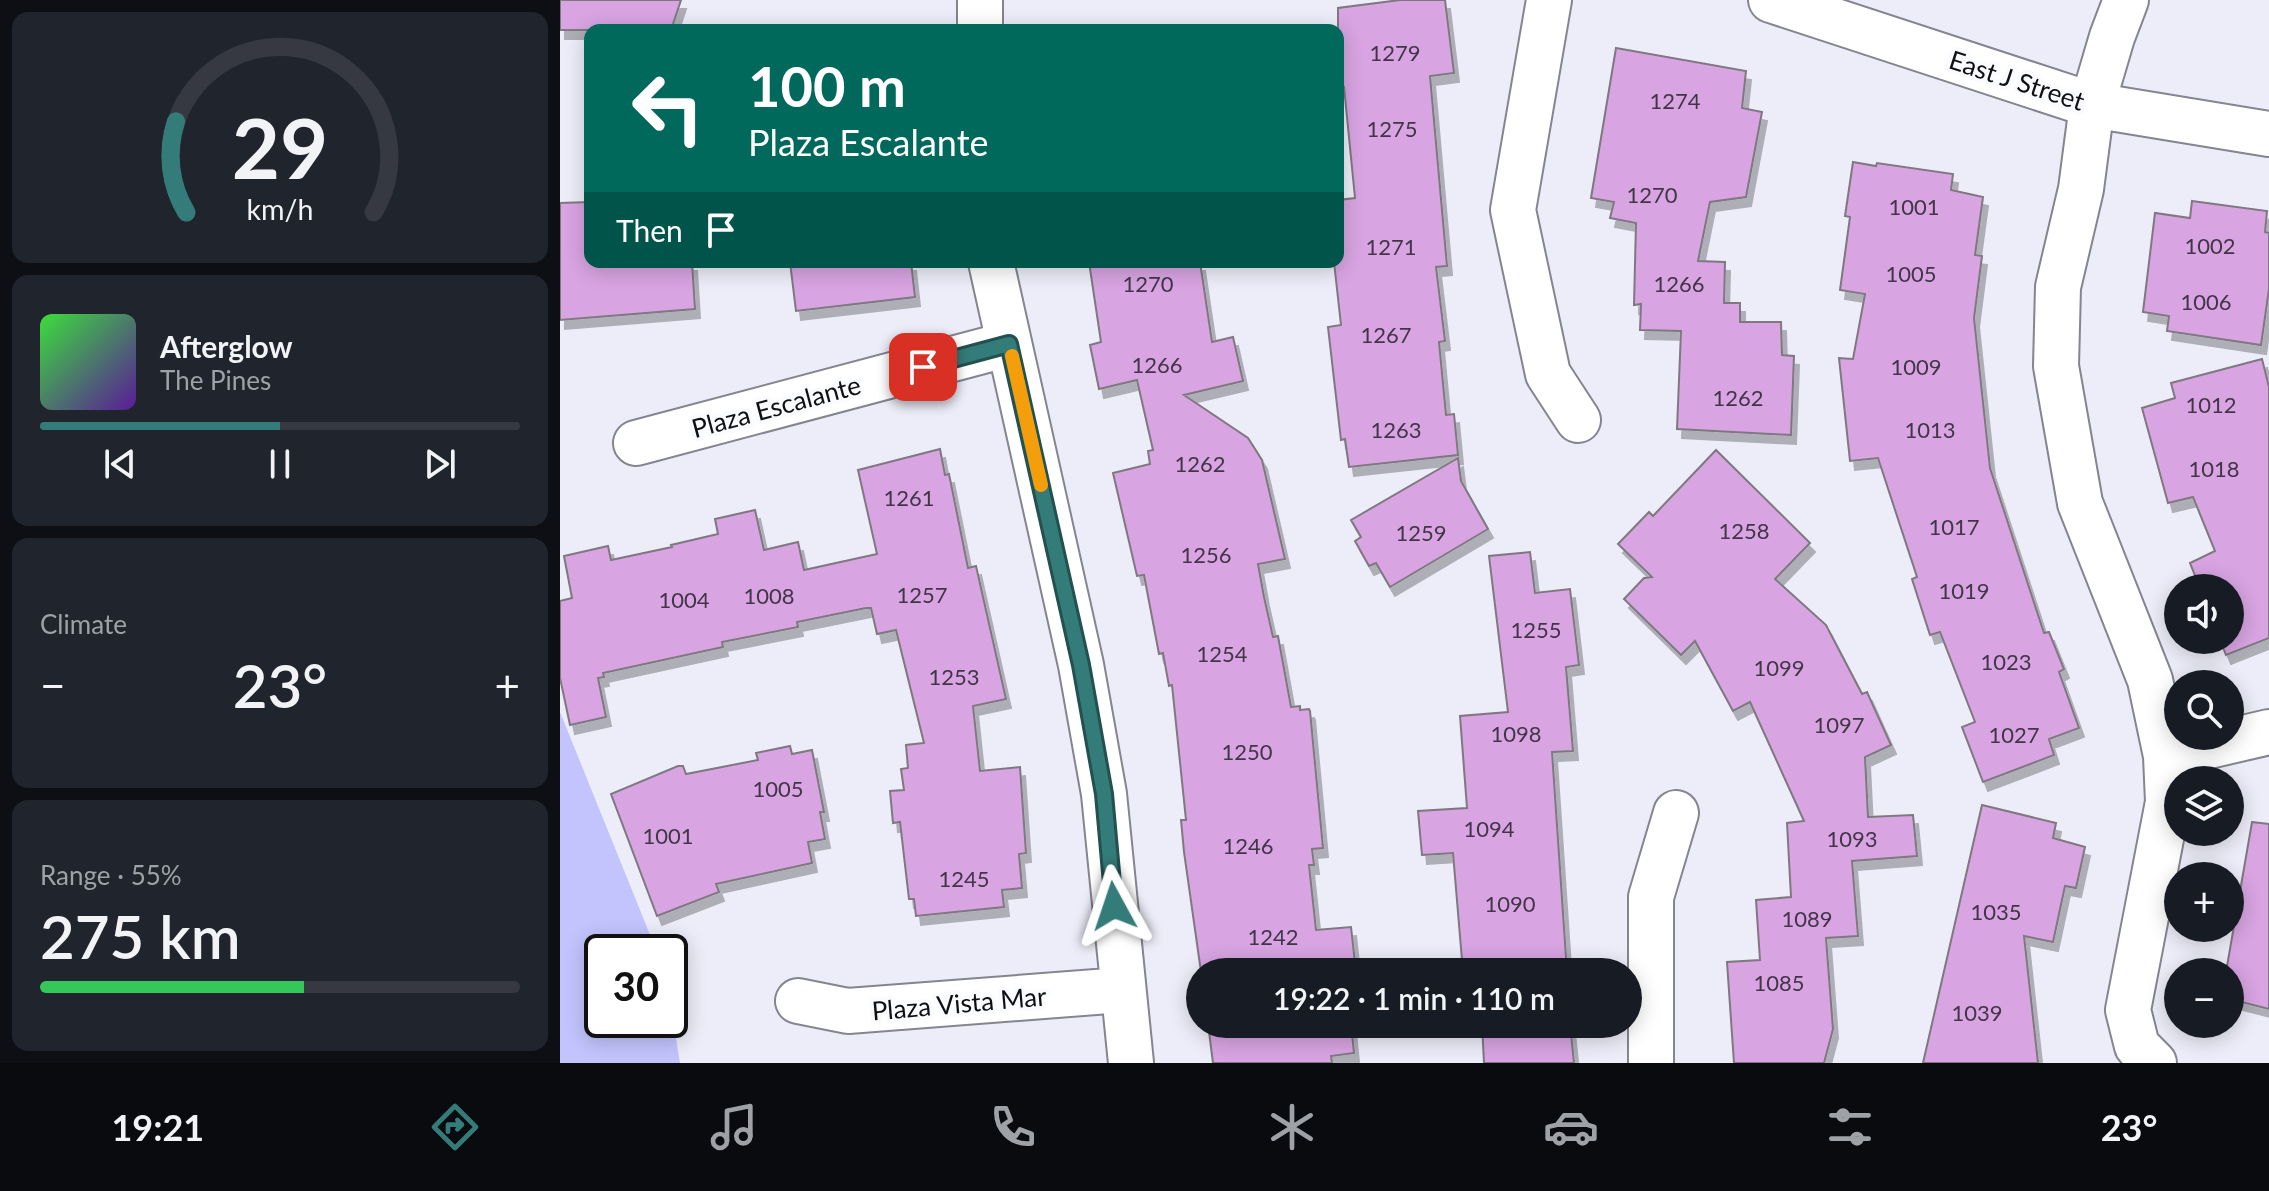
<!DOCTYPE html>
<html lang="en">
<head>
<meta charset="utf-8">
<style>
	:root { --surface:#171b24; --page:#20242c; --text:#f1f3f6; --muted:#9ea1a6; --line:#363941; --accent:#347c79 }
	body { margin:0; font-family:Lato,sans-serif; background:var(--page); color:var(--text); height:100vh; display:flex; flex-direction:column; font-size:30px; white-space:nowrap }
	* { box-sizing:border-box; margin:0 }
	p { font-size:26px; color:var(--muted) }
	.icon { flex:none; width:44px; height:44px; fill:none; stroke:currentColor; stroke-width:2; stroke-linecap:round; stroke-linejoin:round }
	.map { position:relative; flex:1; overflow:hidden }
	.drawer { display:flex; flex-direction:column; gap:12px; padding:12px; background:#0d0f14; width:560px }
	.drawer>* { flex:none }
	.guide { position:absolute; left:24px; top:24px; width:760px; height:244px; border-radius:16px; box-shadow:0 4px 20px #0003; background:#00695c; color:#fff; overflow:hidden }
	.fabs { position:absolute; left:1604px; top:574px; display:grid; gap:16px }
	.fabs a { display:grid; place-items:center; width:80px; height:80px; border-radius:50%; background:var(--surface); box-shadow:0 4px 20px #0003; font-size:40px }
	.speed { position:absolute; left:24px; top:934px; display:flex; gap:16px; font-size:40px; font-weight:700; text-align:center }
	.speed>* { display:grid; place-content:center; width:104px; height:104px; border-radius:50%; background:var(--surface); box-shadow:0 4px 20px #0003; line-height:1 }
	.speed .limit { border:4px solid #111; border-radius:12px; background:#fff; color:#111 }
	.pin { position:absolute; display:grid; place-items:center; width:68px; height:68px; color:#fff; margin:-34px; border-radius:16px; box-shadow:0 4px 12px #0006 }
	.me { position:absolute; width:88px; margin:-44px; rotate:355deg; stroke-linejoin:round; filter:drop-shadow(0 0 6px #0008) }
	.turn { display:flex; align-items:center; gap:28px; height:168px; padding:0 32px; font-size:36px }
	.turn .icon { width:104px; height:104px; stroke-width:2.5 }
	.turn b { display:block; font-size:56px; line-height:68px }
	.then { display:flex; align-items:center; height:76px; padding:0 32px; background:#0003; gap:16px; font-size:30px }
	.big { font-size:60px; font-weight:600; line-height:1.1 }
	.drawer .widget { flex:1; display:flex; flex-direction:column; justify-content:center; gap:12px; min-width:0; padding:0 28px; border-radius:16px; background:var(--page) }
	.drawer .dial { align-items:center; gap:0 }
	.dial svg { height:208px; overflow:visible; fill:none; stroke:var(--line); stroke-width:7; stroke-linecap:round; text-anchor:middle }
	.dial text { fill:var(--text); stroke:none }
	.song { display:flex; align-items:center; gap:24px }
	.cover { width:96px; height:96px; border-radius:12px; background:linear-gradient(135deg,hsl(120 70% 55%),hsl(270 70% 35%)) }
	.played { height:8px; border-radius:4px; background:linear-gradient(90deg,var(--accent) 50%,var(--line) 50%) }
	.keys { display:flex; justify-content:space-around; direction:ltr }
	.heat { display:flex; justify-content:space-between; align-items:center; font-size:44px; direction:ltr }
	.charge { height:12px; border-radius:6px; background:linear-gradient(90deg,#34c759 55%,var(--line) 0) }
	.trip { position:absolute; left:626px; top:958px; width:456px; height:80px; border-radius:40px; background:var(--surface); box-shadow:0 4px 20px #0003; font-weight:600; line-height:80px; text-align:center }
	.dock { display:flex; height:128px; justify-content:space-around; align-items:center; background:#090b0e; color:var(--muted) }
	.dock .icon { width:56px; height:56px }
	.dock .selected { color:var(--accent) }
	.dock b { font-size:36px; color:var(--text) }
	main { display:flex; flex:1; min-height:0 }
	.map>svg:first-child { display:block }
	.green { fill:#c3c4fd }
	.building { fill:#d8a4e2; stroke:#7f7880; stroke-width:2; filter:url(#shadow) }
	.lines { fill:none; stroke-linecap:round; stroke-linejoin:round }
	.street-casing { stroke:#84858e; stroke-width:48 }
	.secondary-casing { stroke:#84858e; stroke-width:48 }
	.street { stroke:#fff; stroke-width:44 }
	.secondary { stroke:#fff; stroke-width:44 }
	.route-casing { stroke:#22514f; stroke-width:20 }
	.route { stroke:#347c79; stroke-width:14 }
	.slow { stroke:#f59e0b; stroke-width:14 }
	.labels { text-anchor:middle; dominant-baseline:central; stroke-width:8; stroke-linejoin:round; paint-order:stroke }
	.number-label { font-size:22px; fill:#423548 }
	.street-label { font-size:26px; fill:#101014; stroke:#fafbff }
</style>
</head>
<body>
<main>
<section class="drawer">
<div class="widget dial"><svg viewBox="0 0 100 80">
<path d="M14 69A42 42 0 1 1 86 69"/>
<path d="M14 69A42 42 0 0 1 10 34" stroke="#347c79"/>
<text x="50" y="56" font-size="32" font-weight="700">29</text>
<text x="50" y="72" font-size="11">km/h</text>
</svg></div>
<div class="widget">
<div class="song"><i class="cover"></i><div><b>Afterglow</b><p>The Pines</p></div></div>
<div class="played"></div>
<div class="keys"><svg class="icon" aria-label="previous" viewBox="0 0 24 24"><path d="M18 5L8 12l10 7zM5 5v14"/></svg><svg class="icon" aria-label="pause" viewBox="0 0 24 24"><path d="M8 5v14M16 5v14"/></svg><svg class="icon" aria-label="next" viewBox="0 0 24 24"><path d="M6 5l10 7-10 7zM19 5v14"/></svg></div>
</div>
<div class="widget"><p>Climate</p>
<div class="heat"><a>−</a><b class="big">23°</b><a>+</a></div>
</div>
<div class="widget"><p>Range · 55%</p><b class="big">275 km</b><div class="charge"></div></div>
</section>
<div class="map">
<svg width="1709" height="1063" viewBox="0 0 1709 1063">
	<defs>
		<filter id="shadow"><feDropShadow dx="5" dy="9" stdDeviation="0" flood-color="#0004"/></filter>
	</defs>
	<rect width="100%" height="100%" fill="#ecedf8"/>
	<path class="green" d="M0,712l97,240h-55v68h68v-19l10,62h-120z"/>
	<path class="building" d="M0,0h121l-10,30h-111z
		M840,0h45l9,73 -24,3 17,190 -11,1 9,74 -6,1 7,73 8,-1 4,41 -109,12 -4,-28 -4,1 -13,-113 13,-2 -7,-63h4v-62l17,-2 -11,-111 -6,1v-80z
		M1056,48l130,23 -4,37 20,4 -16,85 -36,5 -12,59 27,1 -1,41h16v19h41l1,33 12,1 -3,79 -114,-6 4,-98 -41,-1 1,-26 -7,1 2,-82 -26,-5 4,-16 -23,-4z
		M1293,162l23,4 1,-3 76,11 -2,16 32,7 -8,58 7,1 -8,62 16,150 54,165 5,-1 15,37 -5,3 20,56 -30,11 5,16 -71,27 -21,-55 13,-5 -35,-90 -10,3 -18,-56 5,-2 -39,-119 -28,3 -11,-103 14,1 12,-65 -25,-4 10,-73 -5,-1z
		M1632,201l75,10 -2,21 4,1v56l-8,56 -94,-14 2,-15 -26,-4 12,-99 35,5z
		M30,202v60h102l3,47 -135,11v-117z
		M230,262h121l4,35 -119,14z
		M529,262h111l12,80 21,-5 10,44 -59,14 64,43 14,22 23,99 -27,5 6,33 9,40 5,-1 13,71 9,-1v4l9,-1 1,2 13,137 -11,1 2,16h-5l7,65 35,-3 5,45h-155l-17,-120 -3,-32h5l-14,-135 -3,1 -6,-33 -4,1 -15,-79 -7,1 -3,-13 -21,-90 37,-9 -2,-13 5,-1 -16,-70 -38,9 -9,-44 11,-3z
		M1702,359l7,28v251l-43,17 -6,-15h10v-52h-30l-10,-25 25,-12 -22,-54 -25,6 -26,-95 33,-10 -4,-15z
		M380,449l5,26 4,-1 19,94 8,-2 30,133 -33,7 7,65 40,-4 6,86 -7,1 3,34 -20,2 2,17 -88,9 -2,-17h-5l-9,-77 -7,1 -3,-32 14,-1 -3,-21 7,-1 -2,-23 18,-2 -28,-113 -19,4 -6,-26h-5l-69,14 1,5 -76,15 1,5 -120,26 1,4 -6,1 8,39 -36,8 -10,-47v-77l12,-3 -8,-42 44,-10 3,14 61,-13 -1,-2 47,-11 -3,-15 40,-9 9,40 34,-8 6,28 73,-16 -19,-84z
		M1156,450l94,93 -35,36 51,46 36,69 5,-2 24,53 -26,12 3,60 45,-2 4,41 -65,5 6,75 -32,2 7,91 -9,34h-90l-7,-101 33,-2 -4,-60 35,-3 -4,-74 17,-2 -54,-119 -17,9 -38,-70 -14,14 -57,-56 20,-21 8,-1 -34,-33 31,-32 4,4z
		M898,458l3,23 27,48 -98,58 -14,-24 -7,3 -14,-25 6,-4 -10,-17z
		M970,552l5,41 35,-4 9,76 -13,2 7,84 -21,1 15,220h-104l-10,-119 -31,2 -4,-44 49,-3 -7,-92 48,-4 -19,-156z
		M230,746l2,8 20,-4 12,62h-4l5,27 -17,3 4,21 -96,21 3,8 -62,24 -46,-122 67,-28h5l3,8 72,-14 -2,-7z
		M1422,805l74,18 -3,15 32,9 -9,41 -11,-2 -12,56 -29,-6 14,127h-115z
		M1692,822l17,2v185l-39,-10v-27h-4z
		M648,1024h143l3,29 -23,3 1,7h-119z
		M922,1024h88l4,39h-90z"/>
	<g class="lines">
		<defs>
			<path id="street" d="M420,0v30
				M989,0l-36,210 35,164 30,46
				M1566,0l-14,37 -20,68 -11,84 -23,98 -2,79 24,137 70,177 16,76 2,46 -40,208 9,36 17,17
				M431,262l90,403 23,129 27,269
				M76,443l373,-99
				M1606,756l103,-24
				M238,1001l50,10 274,-21
				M1091,1063v-166l25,-84"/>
			<path id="secondary" d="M1211,0l321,105 177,29"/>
		</defs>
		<use href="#street" class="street-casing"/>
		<use href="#secondary" class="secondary-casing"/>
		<use href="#street" class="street"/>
		<use href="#secondary" class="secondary"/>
	</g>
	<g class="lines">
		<defs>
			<path id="route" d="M363,367l86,-23 72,321 23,129 10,112"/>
		</defs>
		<use href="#route" class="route-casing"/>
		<use href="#route" class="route"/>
		<path class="slow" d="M452,356l29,129"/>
	</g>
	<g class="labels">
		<g class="number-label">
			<text x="835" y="52">1279</text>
			<text x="1115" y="100">1274</text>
			<text x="832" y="128">1275</text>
			<text x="1092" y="194">1270</text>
			<text x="1354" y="206">1001</text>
			<text x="1650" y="245">1002</text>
			<text x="831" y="246">1271</text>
			<text x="1351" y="273">1005</text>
			<text x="588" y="283">1270</text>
			<text x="1119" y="283">1266</text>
			<text x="1646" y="301">1006</text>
			<text x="826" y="334">1267</text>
			<text x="597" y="364">1266</text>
			<text x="1356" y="366">1009</text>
			<text x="1178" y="397">1262</text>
			<text x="1651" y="404">1012</text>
			<text x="836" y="429">1263</text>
			<text x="1370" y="429">1013</text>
			<text x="640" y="463">1262</text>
			<text x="1654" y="468">1018</text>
			<text x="349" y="497">1261</text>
			<text x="1394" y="526">1017</text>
			<text x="1184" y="530">1258</text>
			<text x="861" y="532">1259</text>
			<text x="646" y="554">1256</text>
			<text x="1404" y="590">1019</text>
			<text x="362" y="594">1257</text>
			<text x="209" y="595">1008</text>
			<text x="124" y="599">1004</text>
			<text x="976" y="629">1255</text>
			<text x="662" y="653">1254</text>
			<text x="1446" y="661">1023</text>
			<text x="1219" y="667">1099</text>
			<text x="394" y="676">1253</text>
			<text x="1279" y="724">1097</text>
			<text x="956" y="733">1098</text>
			<text x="1454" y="734">1027</text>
			<text x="687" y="751">1250</text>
			<text x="218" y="788">1005</text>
			<text x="929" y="828">1094</text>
			<text x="108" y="835">1001</text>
			<text x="1292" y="838">1093</text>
			<text x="688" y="845">1246</text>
			<text x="404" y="878">1245</text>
			<text x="950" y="903">1090</text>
			<text x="1436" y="911">1035</text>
			<text x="1247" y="918">1089</text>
			<text x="713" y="936">1242</text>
			<text x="1219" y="982">1085</text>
			<text x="1417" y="1012">1039</text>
		</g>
		<g class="street-label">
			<text transform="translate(1457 80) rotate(18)">East J Street</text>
			<text transform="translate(216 406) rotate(-15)">Plaza Escalante</text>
			<text transform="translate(399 1003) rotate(-5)">Plaza Vista Mar</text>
		</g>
	</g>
</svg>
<div class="fabs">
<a><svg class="icon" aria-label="sound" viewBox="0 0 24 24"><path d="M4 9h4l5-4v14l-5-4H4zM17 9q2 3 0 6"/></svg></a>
<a><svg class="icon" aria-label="search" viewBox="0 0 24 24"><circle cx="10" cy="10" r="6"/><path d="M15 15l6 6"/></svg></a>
<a><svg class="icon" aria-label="layers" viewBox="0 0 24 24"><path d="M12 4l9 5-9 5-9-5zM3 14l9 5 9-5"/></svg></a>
<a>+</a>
<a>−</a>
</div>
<div class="speed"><div class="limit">30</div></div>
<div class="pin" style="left:363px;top:367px;background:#d93025"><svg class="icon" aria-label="arrive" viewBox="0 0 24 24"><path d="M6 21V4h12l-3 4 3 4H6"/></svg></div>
<svg class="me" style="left:554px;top:906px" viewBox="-20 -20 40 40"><path d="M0-17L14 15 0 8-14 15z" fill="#347c79" stroke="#fff" stroke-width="4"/></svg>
<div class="trip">19:22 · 1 min · 110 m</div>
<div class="guide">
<div class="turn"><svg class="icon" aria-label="left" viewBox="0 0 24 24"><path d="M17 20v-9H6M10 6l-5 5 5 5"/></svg><div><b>100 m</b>Plaza Escalante</div></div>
<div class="then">Then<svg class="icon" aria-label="arrive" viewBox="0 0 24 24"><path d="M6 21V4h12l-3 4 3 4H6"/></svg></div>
</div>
</div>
</main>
<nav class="dock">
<b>19:21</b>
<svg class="icon selected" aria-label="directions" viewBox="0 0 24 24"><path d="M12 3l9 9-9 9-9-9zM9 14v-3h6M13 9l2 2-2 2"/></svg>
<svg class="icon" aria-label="music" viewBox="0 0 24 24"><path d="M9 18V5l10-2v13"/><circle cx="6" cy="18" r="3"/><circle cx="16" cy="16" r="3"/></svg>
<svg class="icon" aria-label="phone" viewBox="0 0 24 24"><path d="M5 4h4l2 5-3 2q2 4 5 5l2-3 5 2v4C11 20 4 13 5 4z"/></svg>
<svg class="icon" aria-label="climate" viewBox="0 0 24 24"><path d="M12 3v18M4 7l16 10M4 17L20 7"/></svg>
<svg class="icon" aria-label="car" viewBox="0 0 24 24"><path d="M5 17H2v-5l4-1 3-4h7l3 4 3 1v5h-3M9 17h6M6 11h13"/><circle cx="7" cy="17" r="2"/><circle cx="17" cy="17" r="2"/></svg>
<svg class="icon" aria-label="filters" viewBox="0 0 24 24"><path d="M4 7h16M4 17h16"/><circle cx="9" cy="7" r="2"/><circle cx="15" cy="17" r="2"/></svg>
<b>23°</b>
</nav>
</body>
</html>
